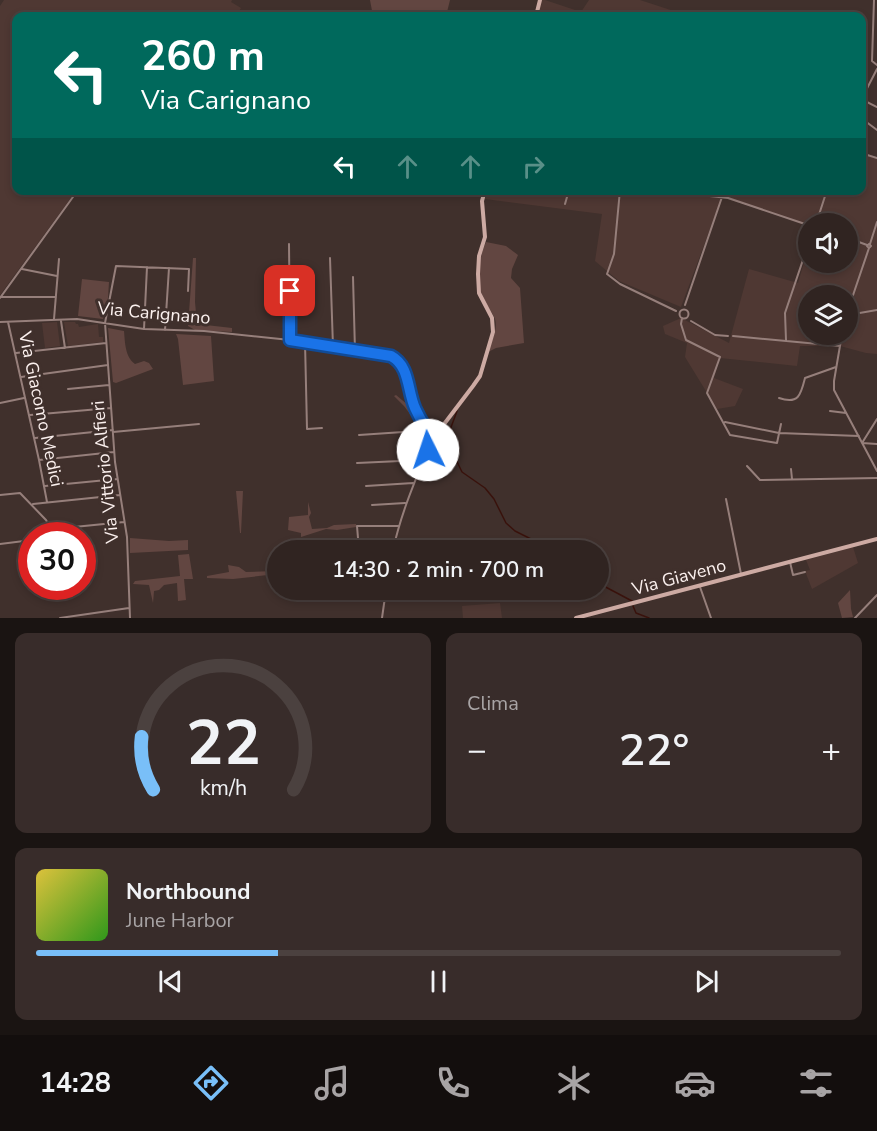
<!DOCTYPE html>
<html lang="it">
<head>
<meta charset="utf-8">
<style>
	:root { --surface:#302421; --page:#382c2a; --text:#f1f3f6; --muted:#a8a4a5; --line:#4b413f; --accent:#79bff8 }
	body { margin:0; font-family:"Nunito Sans",sans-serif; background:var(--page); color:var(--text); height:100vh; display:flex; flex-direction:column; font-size:22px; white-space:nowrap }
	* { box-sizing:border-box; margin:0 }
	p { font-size:20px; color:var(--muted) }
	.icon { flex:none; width:33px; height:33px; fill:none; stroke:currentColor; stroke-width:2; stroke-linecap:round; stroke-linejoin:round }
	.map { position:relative; height:618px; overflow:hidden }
	.side { display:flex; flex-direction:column; gap:15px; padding:15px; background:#1a1412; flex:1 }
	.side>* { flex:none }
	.hud { position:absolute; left:12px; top:12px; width:854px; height:183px; border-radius:12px; box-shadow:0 3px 9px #0003,0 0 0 2px var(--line); background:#00695c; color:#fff; overflow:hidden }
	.tools { position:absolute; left:798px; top:213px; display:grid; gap:12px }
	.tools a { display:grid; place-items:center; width:60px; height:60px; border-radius:50%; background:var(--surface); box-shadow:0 3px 9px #0003,0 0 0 2px var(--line); font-size:30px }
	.speed { position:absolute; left:18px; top:522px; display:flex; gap:12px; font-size:30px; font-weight:700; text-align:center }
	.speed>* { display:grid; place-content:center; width:78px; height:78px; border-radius:50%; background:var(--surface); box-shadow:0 3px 9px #0003,0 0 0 2px var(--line); line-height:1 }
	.speed .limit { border:9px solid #d22; background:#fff; color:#111 }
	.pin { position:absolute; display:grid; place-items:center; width:51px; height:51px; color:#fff; margin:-26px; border-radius:12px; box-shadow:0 3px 9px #0006 }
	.me { position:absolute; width:66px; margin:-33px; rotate:356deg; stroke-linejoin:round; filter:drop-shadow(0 0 4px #0008) }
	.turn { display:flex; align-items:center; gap:21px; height:126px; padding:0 30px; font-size:27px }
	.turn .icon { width:78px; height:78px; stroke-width:2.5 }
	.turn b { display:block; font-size:42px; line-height:51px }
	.lanes { display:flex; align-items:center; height:57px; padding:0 30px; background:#0003; justify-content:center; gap:30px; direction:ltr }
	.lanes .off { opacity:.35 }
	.big { font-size:45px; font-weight:600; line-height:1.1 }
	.side .card { flex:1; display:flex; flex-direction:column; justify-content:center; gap:9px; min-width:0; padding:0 21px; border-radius:12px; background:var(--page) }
	.side .dial { align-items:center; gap:0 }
	.dial svg { height:156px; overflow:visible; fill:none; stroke:var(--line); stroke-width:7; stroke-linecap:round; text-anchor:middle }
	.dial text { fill:var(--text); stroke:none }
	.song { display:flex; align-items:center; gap:18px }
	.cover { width:72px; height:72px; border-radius:9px; background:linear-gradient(135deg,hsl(50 70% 55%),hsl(110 70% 35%)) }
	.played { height:6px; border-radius:3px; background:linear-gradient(90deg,var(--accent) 30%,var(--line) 30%) }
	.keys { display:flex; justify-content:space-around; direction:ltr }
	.heat { display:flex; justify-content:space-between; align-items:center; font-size:33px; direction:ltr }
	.side .tiles { flex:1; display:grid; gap:15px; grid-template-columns:1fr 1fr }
	.card:last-child { grid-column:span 2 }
	.trip { position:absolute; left:267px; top:540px; width:342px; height:60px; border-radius:30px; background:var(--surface); box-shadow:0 3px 9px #0003,0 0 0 2px var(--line); font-weight:600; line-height:60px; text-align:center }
	.menu { display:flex; height:96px; justify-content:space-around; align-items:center; background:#130e0d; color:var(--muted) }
	.menu .icon { width:42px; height:42px }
	.menu .active { color:var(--accent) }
	.menu b { font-size:27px; color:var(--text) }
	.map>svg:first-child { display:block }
	.built { fill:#4f3833; fill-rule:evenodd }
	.green { fill:#624641 }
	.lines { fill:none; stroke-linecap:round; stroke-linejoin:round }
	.stream { stroke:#39120c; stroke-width:1.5 }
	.street { stroke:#967f7b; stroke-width:2 }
	.secondary { stroke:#cdaaa3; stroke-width:4 }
	.route-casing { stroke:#114b97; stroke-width:15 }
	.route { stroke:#1a73e8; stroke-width:10 }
	.labels { text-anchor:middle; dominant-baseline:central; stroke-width:6; stroke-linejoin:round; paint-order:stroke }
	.street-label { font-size:18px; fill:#fbf0ee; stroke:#40302c }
</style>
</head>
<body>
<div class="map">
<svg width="877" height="618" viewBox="0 0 877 618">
	<rect width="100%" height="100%" fill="#40302c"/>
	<path class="built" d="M4,0h228l-1,2 10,6 -5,8h-220v174l60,1 -76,104v-289z
		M541,0h4l36,12 8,-12h51l49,16h-153z
		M861,152l16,6v196l-11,-1 -26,-7h-40l-3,20 -77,-8 -6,20 29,11 -8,17 -18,3 -32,-52 2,-14 -22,-9 -2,-8 18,-8 48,25 20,-74 49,14 10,-34v13h40v-38h-40v1l-86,-28 -41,110 -62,-26 -24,-20 7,-47 -117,-15 2,-9h374zM808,296h40v38h-40z
		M57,322l3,24 -15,2 -3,-25z
		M64,322h11l1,2h2l1,3 19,-3 1,13h4v5l-35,4z
		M853,547l5,16 -46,26 -7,-18 5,-1 -4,-10z
		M500,603l2,15h-39l-1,-12z"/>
	<path class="green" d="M368,0h82l-4,16h-73l-3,-16z
		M486,242l20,4 12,9 -6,14 -1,9 9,10 4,55 -28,5 -8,4c3,-10 10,-22 7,-33 -3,-7 -9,-14 -12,-21 -8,-17 -4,-40 3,-56z
		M193,258h3l-1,44 2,22 35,4v4l-37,-2 -7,-4z
		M82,279l27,3 -1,16 -5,21 -25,-3z
		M108,328l16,3c1,11 1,26 11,33l9,-3 5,2 4,6 -37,14 -3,-1z
		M176,334l35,2 3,45 -31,4 -5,-46z
		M396,395l12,10 1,-5c3,11 14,20 15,30h-2l-18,-24 -10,-10z
		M236,491h7l-2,42h-1z
		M308,502l3,11 -2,4 3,12 15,-1 7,-3 22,-1v3l-19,3 -11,-1 -25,8v-4l-13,-3 1,-13 19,-2z
		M130,538l39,3 19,-1v10l-58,3z
		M375,540l1,10h-14l-1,-9z
		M189,554l4,25h-9l2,21 -8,1 -1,-18 -13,2 -5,5 -5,1 -1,12 -4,-18 -16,-1 2,-3 45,-5 -2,-21z
		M228,565l11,2 7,5 31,-1v3l-44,5 -26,-1v-2l22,-4z
		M850,590l1,19 2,8 -11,1 -4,-15z"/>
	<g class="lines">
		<path class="stream" d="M457,411l-7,19v17l12,25 23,16 9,11 12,24 9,8 22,11 12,8
			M598,583l34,18
			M633,606l3,7 13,5"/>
		<path class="street" d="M874,0l-2,61 5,4
			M861,99l16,8
			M861,100l16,-31
			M861,118l16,12
			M861,153l16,5
			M120,190l23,5
			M620,190l-6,64 -7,20 13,10 56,27
			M655,190l73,8 80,27
			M565,204l4,-14
			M816,224l11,-34
			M848,238l19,7
			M289,244l1,96
			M869,244l2,2 -2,2 -2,-2z
			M870,244l7,-22
			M330,258l3,89
			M22,269l35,7
			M353,277l2,74
			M2,297h54
			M0,298l78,-108
			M685,305l37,-108
			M679.5 314a4.5 4.5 0 1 1 9 0a4.5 4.5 0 1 1-9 0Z
			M848,310l21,-62
			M848,315l29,-5
			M682,318l-1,6 5,16 34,17 -13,36 23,42 47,8 4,-19
			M54,319l5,-60
			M61,321l4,27
			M691,321l24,14 13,1
			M0,322l77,-3 67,10 60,2 86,9 101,16c16,9 15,26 20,41 4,12 10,25 19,34
			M8,322l31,138 8,42
			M144,329l3,-62
			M165,330l4,-62
			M842,334l-8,47v9l43,81
			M733,336l107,10
			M786,340l-1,-27 23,-68
			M305,342l2,87 15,-1
			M16,353l90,-10
			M21,377l87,-12
			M68,389l41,-4
			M779,398c20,7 22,-4 26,-20l31,-11
			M0,403l24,-5
			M830,411l16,2
			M30,415l81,-7
			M725,422l54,11 80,3
			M113,432l86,-8
			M426,434l2,5 1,7
			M359,435l59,-4 9,2
			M35,438l78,-8
			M862,443l15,-24
			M862,443l15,1
			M39,460l75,-8
			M357,463l65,-3
			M747,466l13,14 117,-2
			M791,469l1,10
			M45,486l72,-7
			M366,486l47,-3
			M0,495l20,-2 26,27 4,7
			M726,499l15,75
			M33,504l87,-9
			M372,505l33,-2
			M54,529l70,-7
			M48,536l-3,-3 1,-3 4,-3 5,4 -2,5
			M0,544l32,-4
			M359,550l-2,-24h42
			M393,550c9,-41 24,-73 39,-111
			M790,562l3,13 12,-3
			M700,587l11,31
			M60,618l69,-10
			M130,618l-3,-81 -12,-75 -10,-139 11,-57 73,3 -1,22
			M382,618l4,-28
			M855,618l22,-23"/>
		<path class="secondary" d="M536,16l4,-16
			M435,436l38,-50 7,-10 13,-44 -1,-14 -13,-25 -1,-19 1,-18 6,-19 -3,-36 3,-11
			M576,618l301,-79"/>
	</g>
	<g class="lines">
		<defs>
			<path id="route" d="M290,291v49l101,16c19,10 16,34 24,52 3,6 7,16 13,21 2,2 5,3 7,5l-7,16"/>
		</defs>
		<use href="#route" class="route-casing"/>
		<use href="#route" class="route"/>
	</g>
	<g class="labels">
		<g class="street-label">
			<text transform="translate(154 313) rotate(5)">Via Carignano</text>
			<text transform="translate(41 409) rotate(78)">Via Giacomo Medici</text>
			<text transform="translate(105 472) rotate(-96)">Via Vittorio Alfieri</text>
			<text transform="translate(679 577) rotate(-15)">Via Giaveno</text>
		</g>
	</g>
</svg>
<div class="tools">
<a><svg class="icon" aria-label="sound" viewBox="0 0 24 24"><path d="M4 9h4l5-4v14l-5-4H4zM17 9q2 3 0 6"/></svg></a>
<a><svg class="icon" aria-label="layers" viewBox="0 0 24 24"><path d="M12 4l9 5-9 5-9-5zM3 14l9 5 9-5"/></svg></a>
</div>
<div class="speed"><div class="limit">30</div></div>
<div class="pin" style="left:290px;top:291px;background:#d93025"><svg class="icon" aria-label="arrive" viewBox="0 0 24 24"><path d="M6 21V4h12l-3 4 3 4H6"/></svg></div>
<svg class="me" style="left:428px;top:450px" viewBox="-20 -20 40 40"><circle r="19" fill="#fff"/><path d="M0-13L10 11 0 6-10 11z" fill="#1a73e8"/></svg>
<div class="trip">14:30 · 2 min · 700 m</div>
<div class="hud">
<div class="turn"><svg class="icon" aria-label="left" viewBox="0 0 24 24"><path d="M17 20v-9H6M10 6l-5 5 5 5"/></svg><div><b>260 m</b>Via Carignano</div></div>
<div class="lanes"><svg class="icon" aria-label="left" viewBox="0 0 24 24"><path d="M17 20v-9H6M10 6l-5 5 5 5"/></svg><svg class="icon off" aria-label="ahead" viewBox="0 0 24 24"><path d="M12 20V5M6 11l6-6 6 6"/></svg><svg class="icon off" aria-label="ahead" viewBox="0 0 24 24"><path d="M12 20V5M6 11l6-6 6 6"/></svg><svg class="icon off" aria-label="right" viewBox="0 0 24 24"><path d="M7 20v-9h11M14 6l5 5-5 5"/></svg></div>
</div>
</div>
<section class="side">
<div class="tiles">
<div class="card dial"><svg viewBox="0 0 100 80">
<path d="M14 69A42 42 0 1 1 86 69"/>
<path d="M14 69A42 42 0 0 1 8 42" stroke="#79bff8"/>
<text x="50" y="56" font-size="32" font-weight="700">22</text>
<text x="50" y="72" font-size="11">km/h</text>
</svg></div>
<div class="card"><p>Clima</p>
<div class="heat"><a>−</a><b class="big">22°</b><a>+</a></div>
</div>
<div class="card">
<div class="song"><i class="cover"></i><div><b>Northbound</b><p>June Harbor</p></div></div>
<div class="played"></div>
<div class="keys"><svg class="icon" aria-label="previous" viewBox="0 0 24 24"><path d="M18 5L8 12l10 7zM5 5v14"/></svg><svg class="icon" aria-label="pause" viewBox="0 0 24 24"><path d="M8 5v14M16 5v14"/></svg><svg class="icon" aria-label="next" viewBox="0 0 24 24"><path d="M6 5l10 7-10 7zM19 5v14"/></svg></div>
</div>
</div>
</section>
<nav class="menu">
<b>14:28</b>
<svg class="icon active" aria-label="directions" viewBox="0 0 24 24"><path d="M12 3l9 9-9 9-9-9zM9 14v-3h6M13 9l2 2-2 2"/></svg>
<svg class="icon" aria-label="music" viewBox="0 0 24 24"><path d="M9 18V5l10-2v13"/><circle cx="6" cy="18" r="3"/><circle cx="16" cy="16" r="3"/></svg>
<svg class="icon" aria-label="phone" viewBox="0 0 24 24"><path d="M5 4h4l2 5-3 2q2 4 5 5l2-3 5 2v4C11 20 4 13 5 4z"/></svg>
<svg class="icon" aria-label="climate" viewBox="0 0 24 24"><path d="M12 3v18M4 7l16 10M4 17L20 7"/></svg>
<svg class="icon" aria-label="car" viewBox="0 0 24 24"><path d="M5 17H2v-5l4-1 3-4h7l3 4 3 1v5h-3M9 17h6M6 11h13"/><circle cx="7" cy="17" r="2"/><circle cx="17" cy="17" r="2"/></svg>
<svg class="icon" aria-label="filters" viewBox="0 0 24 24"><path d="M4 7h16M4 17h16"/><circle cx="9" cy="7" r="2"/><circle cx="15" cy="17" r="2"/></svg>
</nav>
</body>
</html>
